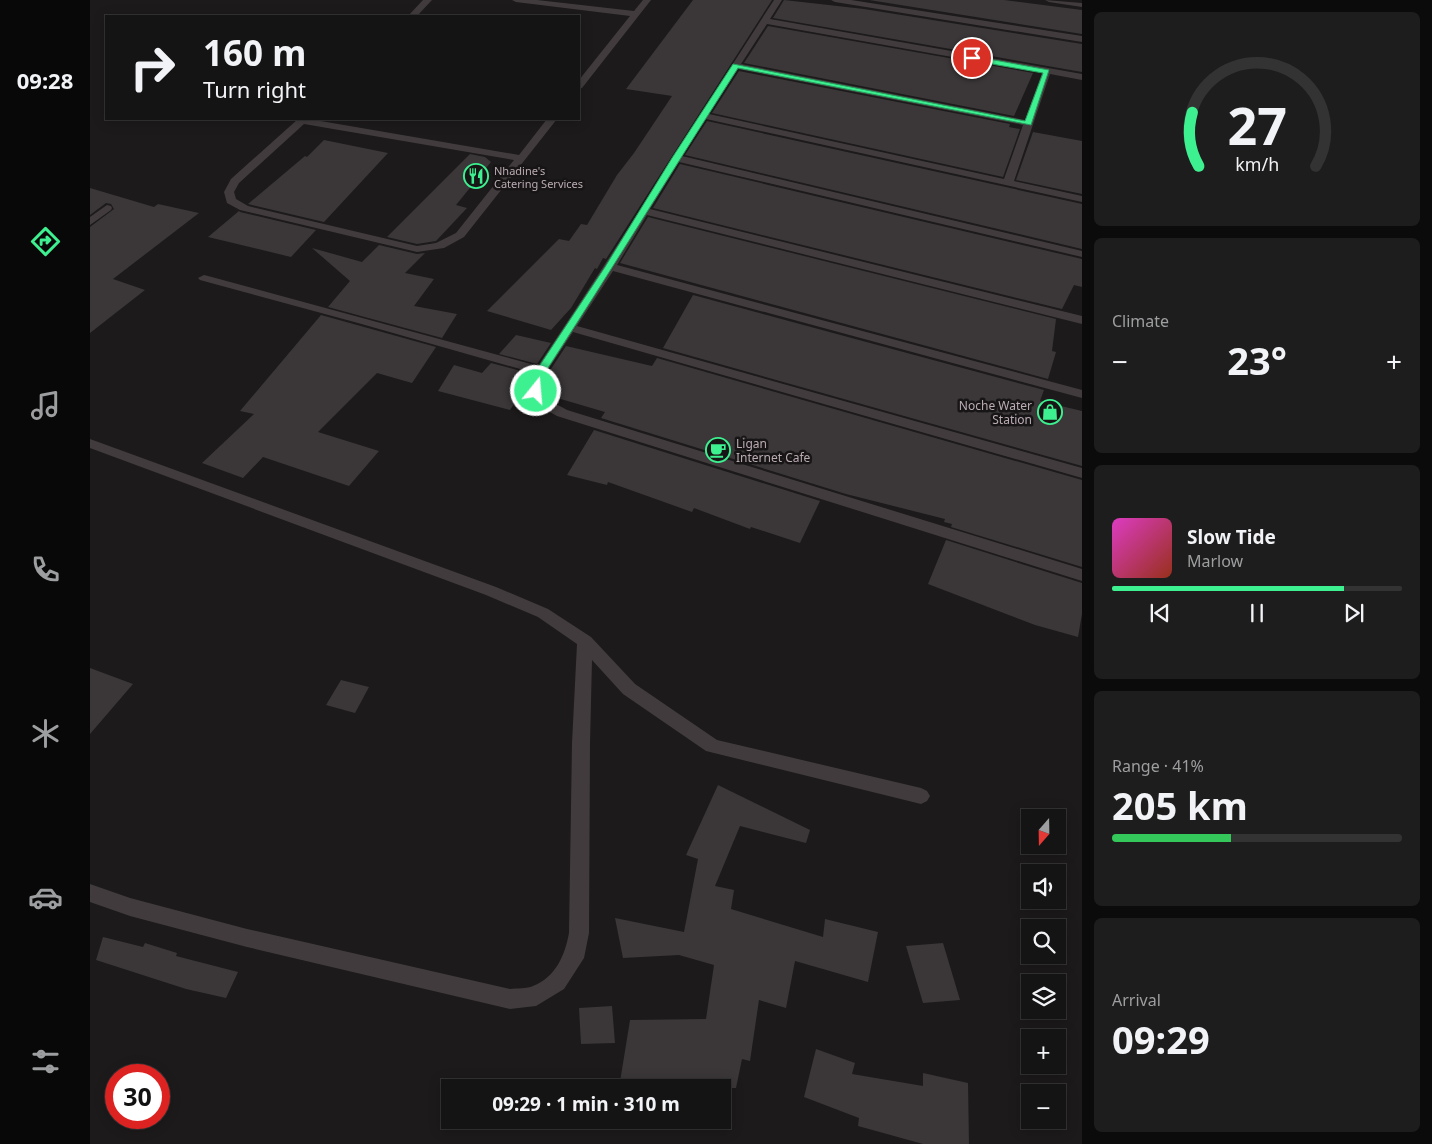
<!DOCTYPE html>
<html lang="en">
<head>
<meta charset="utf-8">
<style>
	:root { --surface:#151414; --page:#1e1d1d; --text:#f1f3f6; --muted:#9d9ea0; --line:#343334; --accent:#3df191 }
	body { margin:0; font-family:"Noto Sans",sans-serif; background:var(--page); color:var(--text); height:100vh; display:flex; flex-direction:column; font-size:19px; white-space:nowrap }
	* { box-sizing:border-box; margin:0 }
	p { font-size:16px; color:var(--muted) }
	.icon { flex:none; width:28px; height:28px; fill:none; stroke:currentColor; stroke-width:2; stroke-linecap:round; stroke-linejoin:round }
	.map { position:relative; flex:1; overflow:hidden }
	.side { display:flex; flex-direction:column; gap:12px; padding:12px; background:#0c0b0b; width:350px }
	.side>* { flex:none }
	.hud { position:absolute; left:15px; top:15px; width:475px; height:105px; border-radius:0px; box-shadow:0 2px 12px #0003,0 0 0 1px var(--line); background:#151414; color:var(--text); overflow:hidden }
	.needle { width:32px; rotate:200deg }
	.tools { position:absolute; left:931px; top:809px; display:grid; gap:10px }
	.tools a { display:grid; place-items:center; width:45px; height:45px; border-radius:0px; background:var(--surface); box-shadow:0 2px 12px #0003,0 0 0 1px var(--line); font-size:25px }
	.speed { position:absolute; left:15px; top:1064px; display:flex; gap:10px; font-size:25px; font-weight:700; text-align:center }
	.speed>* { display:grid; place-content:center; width:65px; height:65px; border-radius:50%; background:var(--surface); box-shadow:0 2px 12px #0003,0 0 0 1px var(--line); line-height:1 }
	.speed .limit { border:8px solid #d22; background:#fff; color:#111 }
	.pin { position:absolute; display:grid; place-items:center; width:42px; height:42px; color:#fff; margin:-21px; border:2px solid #fff; border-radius:50%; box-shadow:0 1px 5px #0007 }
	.me { position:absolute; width:55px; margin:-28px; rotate:17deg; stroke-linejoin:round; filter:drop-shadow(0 0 4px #0008) }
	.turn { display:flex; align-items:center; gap:18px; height:105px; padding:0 15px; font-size:22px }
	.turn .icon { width:65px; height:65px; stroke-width:2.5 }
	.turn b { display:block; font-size:35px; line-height:42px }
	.big { font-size:38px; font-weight:700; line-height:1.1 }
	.side .tile { flex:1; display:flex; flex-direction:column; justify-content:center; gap:8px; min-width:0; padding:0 18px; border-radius:8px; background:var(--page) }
	.side .dial { align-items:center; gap:0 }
	.dial svg { height:130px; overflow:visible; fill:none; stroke:var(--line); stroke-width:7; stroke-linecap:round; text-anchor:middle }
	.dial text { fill:var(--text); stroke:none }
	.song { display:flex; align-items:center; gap:15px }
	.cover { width:60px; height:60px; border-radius:8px; background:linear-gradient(135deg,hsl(310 70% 55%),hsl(10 70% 35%)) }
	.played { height:5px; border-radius:2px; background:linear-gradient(90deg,var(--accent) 80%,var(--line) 80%) }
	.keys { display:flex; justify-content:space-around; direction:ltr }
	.heat { display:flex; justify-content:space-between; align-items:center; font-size:28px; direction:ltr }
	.charge { height:8px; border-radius:4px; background:linear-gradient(90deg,#34c759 41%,var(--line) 0) }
	.trip { position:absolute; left:351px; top:1079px; width:290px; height:50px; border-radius:0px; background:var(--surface); box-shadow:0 2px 12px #0003,0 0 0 1px var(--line); font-weight:700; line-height:50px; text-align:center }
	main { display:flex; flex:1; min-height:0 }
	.tabs { display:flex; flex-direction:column; width:90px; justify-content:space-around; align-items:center; background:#080808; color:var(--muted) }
	.tabs .icon { width:35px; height:35px }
	.tabs .current { color:var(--accent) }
	.tabs b { font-size:22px; color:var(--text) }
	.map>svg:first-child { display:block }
	.building { fill:#3b3738 }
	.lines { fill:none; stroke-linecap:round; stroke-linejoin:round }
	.minor { fill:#413b3d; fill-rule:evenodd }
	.route { fill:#3df191; stroke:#289d5e }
	.labels { text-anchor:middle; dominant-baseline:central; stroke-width:5; stroke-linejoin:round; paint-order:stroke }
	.far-poi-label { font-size:11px; fill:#bbacb4; stroke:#171515; text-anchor:start }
	.poi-label { font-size:12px; fill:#bbacb4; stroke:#171515; text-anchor:end }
</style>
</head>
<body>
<main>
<nav class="tabs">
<b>09:28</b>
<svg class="icon current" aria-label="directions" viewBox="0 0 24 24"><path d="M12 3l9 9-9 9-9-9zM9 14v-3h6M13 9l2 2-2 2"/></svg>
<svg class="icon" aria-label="music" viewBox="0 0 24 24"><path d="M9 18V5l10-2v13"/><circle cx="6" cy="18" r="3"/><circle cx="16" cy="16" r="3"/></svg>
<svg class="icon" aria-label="phone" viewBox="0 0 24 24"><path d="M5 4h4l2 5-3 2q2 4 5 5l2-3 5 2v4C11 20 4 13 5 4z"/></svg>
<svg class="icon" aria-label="climate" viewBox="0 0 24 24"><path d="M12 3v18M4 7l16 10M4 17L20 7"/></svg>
<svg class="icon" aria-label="car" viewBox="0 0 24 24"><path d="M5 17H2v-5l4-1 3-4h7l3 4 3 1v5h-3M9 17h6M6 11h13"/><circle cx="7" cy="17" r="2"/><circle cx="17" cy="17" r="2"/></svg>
<svg class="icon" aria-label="filters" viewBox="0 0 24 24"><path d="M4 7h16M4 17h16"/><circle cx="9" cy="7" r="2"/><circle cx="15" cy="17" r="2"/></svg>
</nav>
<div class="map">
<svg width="992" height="1144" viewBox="0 0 992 1144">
	<rect width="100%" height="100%" fill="#1c1a1a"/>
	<path class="building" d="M603,0h79l-166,259 -3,-1 -6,11 -2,-1 -24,40 -20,22 -64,-19 72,-72 10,2 12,-17 6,1 30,-50 17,-22 38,-57 -46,-7z
		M694,0l80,9 218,35v28l-309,-54z
		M779,0h135l78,10v24z
		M678,26l265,47 -19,43 -270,-53z
		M649,71l271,53 -1,3 11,2 -17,48 -291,-64z
		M617,121l375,83v45l-397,-94z
		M943,132l49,9v53l-66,-14z
		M234,140l64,13 -64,69 -76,-18 57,-48 2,1z
		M380,154l15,3 6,5 -35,43 11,3 -31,33 -19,3 -30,-7z
		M590,164l402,95v28l-8,-2 -12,24 -409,-101z
		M0,188l64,19 4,-3 41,9 -86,66 32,11 -55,43v-106l24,-18 -3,-5 -5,-1 -16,12z
		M149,211l1,1 76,18 -25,27 -83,-20z
		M558,217l408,102 -4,32 4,1 -8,27 -428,-116z
		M289,245l38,9 8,-1 -20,20 29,6 -20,27 43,8 -15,24 -114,-31 22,-26 -38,-33 50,14z
		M603,295l351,95 -4,11 42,10v55l-419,-118z
		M231,315l115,32 -24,36 -35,-10 -59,59 61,19 -30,35 -86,-29 -20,21 -41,-15 52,-49 -14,-3z
		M426,335l35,8 -14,21 -38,-10z
		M476,346l86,20 5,-8 425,122v87l-131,-40 1,-3 -8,-2 1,-3 -99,-25 -245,-76 4,-6 -58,-17 -3,-4 5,-19z
		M401,363l41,11 -4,15 -3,-1 -15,22 -72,-19 16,-26 28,8z
		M504,430l226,71 -20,42 -49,-16 -1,2 -56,-21 -2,4 -84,-30 -1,3 -40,-10z
		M856,540l136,43v31l-4,23 -43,-12 -107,-41z
		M0,668l43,16 -43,50z
		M251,680l28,7 -14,26 -29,-8z
		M628,785l92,45 -4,13 -66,-17 -25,60 19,4 -3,19 92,28 2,-18 53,13 -10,50 -73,-21 -9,47 -27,-8 -9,61 -8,-2 -6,29h-117l11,-68 76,-1 8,-54 -35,-10 -56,3 -8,-40 69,14 14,-73 -12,-4z
		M13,937l40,10 2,-4 32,10 -1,3 62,16 -12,26 -40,-9 -90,-29z
		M853,943l17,57 -37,3 -17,-57z
		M522,1006l3,37 -34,1 -2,-36z
		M726,1049l39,14 -3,11 71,12v-13l45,10 1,61h-46l-65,-18 1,-8 -55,-21z"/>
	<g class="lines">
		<path class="minor" d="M333,0h9l-15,16h-9z
			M422,0h25l97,11 9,-11h8l-69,88 -3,1v-9l51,-64 -114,-14z
			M684,0h8l-12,19 312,55v6l-32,-6 -36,107 68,15v6l-376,-83 -24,37 400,95v6l-403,-95 -29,47 432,107v8l-435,-109 -30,50 465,125v8l-469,-127 -36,55 505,142v10l-509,-146 -26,39 -5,20 7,9 18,10 515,159v12l-525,-165 -18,-10 -9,-15 4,-18 -176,-50 -158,-43 -2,-2 6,-3 4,1 330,90c81,-121 157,-244 236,-366zM677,24l275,49 -17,47 -284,-56zM648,69l285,56 -19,54 -295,-65z
			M741,0h20l231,36v6l-247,-40z
			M955,0l37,3v4l-33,-5z
			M208,119h11l210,36 28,-36h10l-93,118 -20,11 -27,4 -177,-42 -13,-7 -3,-11 7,-13zM214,124l210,36 -58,73 -20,10 -19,3 -169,-40 -12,-7 -2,-7 5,-9z
			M17,205l4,1 1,2 -1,2 -21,15v-8z
			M0,439l406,148 52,22 43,28 44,47 82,56 204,48 6,3 3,5 -3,5 -6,3 -215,-53 -83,-57 -31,-34 -2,83 -1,190 -5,25 -20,31 -28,17 -26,3 -263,-62 -117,-31 -40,-14v-18l40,14 117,31 263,60c7,-1 17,0 23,-3 23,-9 32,-31 36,-53l3,-190 5,-99 -39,-27 -52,-22 -396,-147z"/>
	</g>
	<path class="route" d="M882,56l77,14 -18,55 -293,-57c-65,101 -127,203 -192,303l-5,20 -5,3 -3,-1 -2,-2 5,-20 69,-104 67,-109 61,-94 292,57 18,-48 -74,-13v-3z"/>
	<defs>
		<symbol id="restaurant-ring" viewBox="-11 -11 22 22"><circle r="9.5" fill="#171515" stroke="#3df191" stroke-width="1.5"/><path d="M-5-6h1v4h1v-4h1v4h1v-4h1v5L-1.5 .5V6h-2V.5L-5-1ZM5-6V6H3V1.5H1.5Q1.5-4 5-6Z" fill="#3df191"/></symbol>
		<symbol id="shop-ring" viewBox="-11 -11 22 22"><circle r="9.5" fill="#171515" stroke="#3df191" stroke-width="1.5"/><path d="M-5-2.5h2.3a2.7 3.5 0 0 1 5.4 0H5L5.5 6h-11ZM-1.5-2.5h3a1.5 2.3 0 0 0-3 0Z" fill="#3df191"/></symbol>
		<symbol id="cafe-ring" viewBox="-11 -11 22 22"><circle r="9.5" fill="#171515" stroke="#3df191" stroke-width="1.5"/><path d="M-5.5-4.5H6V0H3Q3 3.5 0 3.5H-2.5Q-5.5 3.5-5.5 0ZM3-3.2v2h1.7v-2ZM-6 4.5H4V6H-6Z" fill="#3df191"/></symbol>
	</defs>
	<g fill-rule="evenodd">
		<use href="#restaurant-ring" x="372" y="162" width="28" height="28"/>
		<use href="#shop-ring" x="946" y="398" width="28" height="28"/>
		<use href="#cafe-ring" x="614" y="436" width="28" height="28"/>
	</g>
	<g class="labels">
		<g class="far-poi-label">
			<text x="404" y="170">Nhadine's<tspan x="404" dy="13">Catering Services</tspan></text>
		</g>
		<g class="poi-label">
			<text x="942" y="405">Noche Water<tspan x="942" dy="14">Station</tspan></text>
			<text x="646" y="443" text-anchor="start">Ligan<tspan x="646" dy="14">Internet Cafe</tspan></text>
		</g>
	</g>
</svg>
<div class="tools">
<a><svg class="needle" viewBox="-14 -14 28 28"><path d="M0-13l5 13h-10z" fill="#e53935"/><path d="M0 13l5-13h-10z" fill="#9d9ea0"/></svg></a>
<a><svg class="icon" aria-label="sound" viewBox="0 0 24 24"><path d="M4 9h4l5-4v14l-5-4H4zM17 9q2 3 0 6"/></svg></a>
<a><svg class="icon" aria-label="search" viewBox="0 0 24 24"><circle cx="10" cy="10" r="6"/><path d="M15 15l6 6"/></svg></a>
<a><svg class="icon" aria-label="layers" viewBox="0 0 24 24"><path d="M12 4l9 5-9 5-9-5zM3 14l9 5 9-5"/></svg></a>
<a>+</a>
<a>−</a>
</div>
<div class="speed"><div class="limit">30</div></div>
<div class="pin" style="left:882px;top:58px;background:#d93025"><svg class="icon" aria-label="arrive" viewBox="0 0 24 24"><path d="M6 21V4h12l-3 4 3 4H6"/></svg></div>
<svg class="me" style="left:446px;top:391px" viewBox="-20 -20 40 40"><circle r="17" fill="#3df191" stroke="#fff" stroke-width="3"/><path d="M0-11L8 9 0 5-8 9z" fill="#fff"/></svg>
<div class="trip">09:29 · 1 min · 310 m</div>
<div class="hud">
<div class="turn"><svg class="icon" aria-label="right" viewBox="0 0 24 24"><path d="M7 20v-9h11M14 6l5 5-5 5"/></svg><div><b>160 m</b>Turn right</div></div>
</div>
</div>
<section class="side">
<div class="tile dial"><svg viewBox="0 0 100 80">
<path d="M14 69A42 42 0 1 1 86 69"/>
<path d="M14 69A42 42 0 0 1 10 36" stroke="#3df191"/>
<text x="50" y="56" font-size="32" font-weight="700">27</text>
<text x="50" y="72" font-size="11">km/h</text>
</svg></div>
<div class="tile"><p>Climate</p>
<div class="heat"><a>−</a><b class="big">23°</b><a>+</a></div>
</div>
<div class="tile">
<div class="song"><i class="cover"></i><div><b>Slow Tide</b><p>Marlow</p></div></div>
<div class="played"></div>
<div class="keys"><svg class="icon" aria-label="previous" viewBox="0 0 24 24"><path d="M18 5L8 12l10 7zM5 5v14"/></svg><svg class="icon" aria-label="pause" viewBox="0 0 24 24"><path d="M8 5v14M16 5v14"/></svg><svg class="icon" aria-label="next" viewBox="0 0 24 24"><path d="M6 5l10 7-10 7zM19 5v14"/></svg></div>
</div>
<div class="tile"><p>Range · 41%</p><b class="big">205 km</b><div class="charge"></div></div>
<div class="tile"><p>Arrival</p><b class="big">09:29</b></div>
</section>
</main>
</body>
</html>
